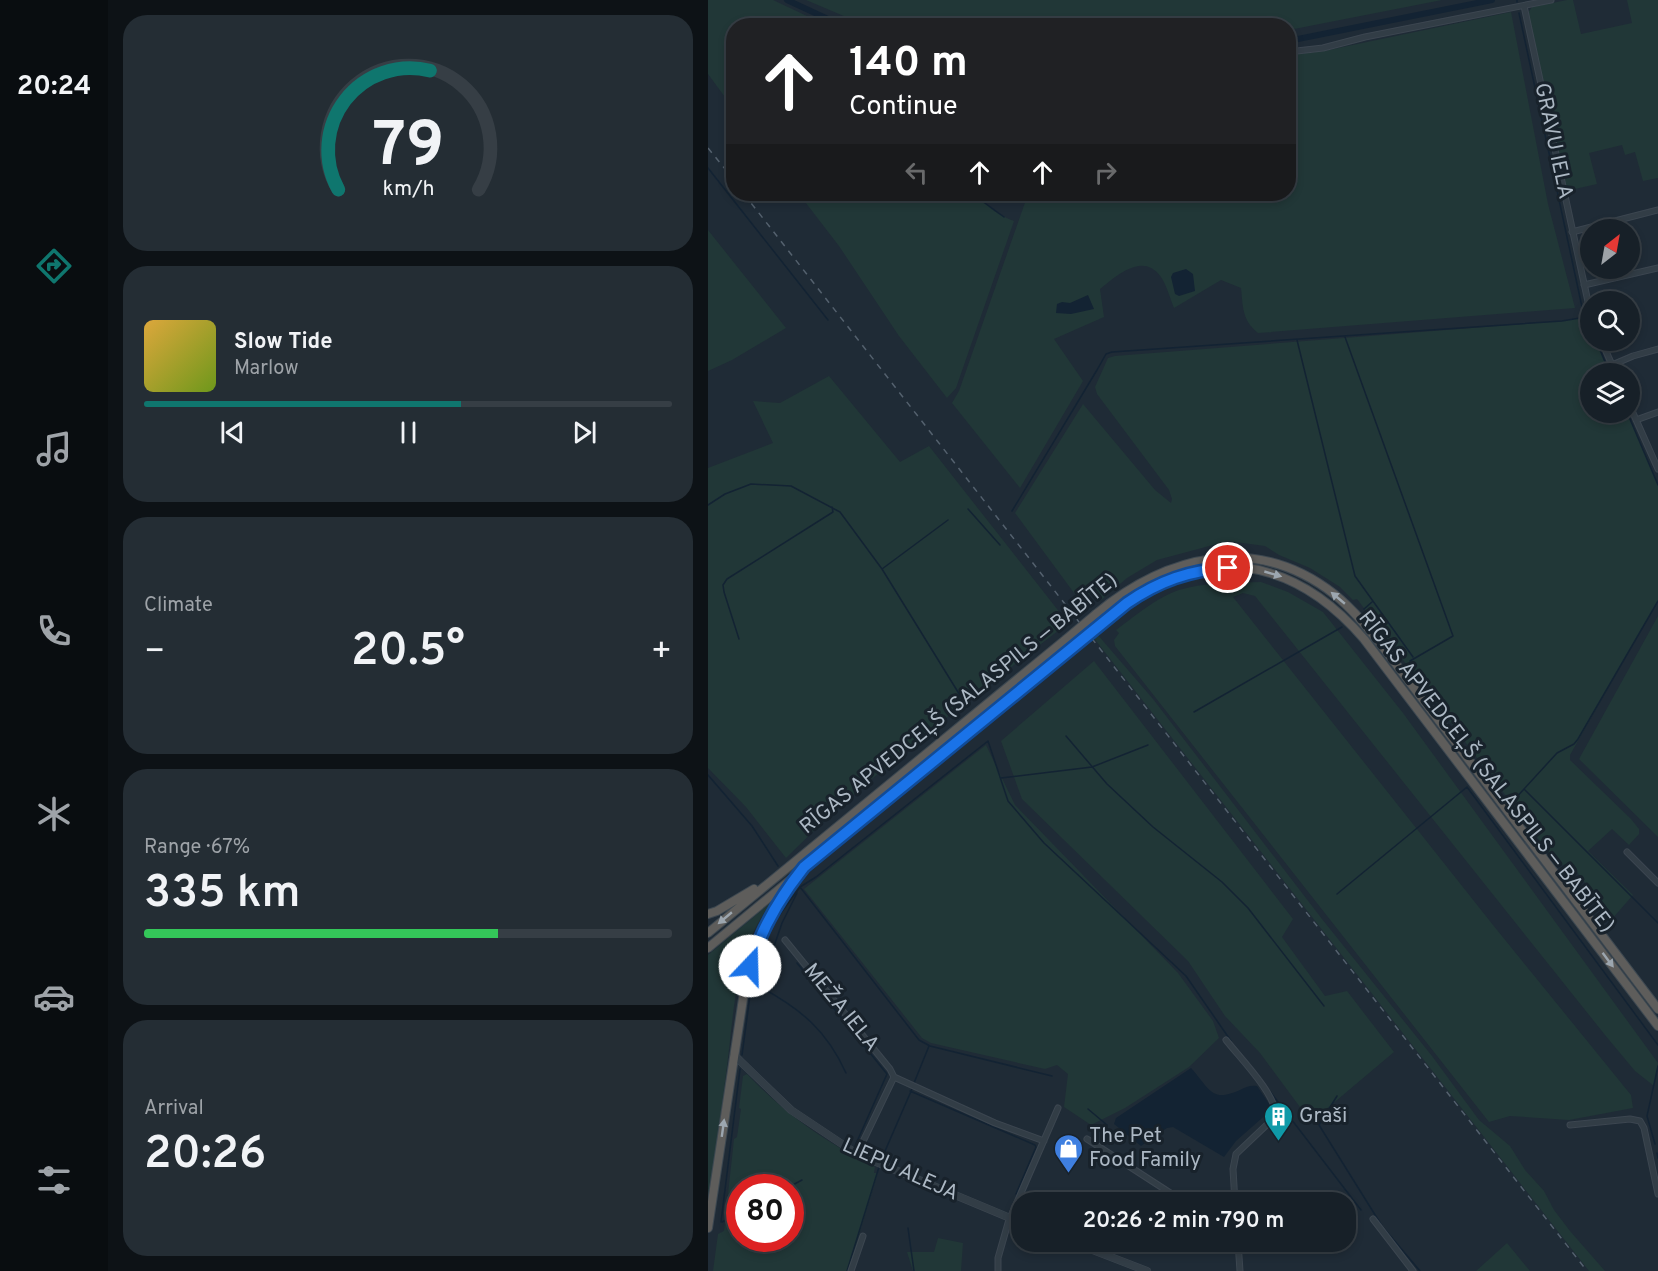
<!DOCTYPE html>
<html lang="en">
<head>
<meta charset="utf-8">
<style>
	:root { --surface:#172028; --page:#242d34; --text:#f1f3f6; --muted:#9ea3a8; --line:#363e45; --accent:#0f766e }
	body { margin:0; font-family:Overpass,sans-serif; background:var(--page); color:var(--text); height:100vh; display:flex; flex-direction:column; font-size:22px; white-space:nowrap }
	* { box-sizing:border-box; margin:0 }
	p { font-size:20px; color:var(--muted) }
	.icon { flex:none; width:33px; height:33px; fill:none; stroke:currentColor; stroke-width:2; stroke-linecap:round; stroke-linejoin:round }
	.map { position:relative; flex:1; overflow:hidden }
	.details { display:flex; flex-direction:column; gap:15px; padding:15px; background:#0d1216; width:600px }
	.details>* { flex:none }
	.banner { position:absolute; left:18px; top:18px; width:570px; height:183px; border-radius:24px; box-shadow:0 3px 9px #0003,0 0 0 2px var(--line); background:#202124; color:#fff; overflow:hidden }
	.needle { width:39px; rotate:31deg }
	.fabs { position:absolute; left:872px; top:219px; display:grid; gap:12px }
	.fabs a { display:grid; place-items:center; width:60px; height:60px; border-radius:50%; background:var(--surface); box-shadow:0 3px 9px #0003,0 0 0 2px var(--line); font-size:30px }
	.speed { position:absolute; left:18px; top:1174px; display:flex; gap:12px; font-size:30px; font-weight:700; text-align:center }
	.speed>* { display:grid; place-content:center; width:78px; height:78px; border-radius:50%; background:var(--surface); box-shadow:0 3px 9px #0003,0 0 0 2px var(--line); line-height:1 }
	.speed .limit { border:9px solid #d22; background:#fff; color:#111 }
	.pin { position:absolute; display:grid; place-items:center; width:51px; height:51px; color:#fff; margin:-26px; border:3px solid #fff; border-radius:50%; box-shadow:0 2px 6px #0007 }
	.me { position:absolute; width:66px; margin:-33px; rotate:21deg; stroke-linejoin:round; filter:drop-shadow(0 0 4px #0008) }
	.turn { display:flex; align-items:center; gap:21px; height:126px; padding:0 24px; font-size:27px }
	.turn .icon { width:78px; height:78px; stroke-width:2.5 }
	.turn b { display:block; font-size:42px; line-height:51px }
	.lanes { display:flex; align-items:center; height:57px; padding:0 24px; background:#0003; justify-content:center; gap:30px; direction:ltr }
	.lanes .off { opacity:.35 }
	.big { font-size:45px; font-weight:600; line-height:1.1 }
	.details .widget { flex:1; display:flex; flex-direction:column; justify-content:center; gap:9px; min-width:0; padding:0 21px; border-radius:24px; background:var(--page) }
	.details .dial { align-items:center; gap:0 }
	.dial svg { height:156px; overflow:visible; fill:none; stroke:var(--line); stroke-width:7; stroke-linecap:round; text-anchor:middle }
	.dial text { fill:var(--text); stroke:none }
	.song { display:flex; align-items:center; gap:18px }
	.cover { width:72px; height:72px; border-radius:9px; background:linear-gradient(135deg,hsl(40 70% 55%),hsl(80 70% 35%)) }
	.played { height:6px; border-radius:3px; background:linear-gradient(90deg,var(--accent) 60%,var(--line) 60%) }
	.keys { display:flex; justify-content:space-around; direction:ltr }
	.heat { display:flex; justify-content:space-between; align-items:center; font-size:33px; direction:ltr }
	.charge { height:9px; border-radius:4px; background:linear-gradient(90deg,#34c759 67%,var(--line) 0) }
	.trip { position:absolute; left:303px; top:1192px; width:345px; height:60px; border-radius:24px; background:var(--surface); box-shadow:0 3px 9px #0003,0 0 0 2px var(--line); font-weight:600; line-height:60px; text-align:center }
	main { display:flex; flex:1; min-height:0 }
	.dock { display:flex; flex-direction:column; width:108px; justify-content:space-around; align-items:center; background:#090d10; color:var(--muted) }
	.dock .icon { width:42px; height:42px }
	.dock .on { color:var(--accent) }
	.dock b { font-size:27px; color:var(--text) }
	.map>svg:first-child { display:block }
	.green { fill:#213737; fill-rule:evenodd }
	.water { fill:#132333 }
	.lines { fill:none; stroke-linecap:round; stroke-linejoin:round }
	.stream { stroke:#132333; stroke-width:1.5 }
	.canal { stroke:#132333; stroke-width:6 }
	.minor-casing { stroke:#3c4650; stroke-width:7 }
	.tertiary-casing { stroke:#3c4650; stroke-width:8 }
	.trunk-casing { stroke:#3d4851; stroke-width:10 }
	.minor { stroke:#323d46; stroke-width:5 }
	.tertiary { stroke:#323d46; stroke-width:7 }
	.trunk { stroke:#5e5d5b; stroke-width:8 }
	.rail { stroke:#54616e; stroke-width:1.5; stroke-dasharray:6 6; stroke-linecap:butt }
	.trunk-bridge-casing { stroke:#3d4851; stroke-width:10; stroke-linecap:butt }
	.trunk-bridge { stroke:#5e5d5b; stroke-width:8 }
	.oneway { fill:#9ca6af }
	.route-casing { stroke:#114b97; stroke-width:15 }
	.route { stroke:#1a73e8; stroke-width:10 }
	.labels { text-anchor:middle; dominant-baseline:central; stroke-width:6; stroke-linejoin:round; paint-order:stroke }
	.street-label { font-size:21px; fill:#acb8c4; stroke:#18222b }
	.poi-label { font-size:21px; fill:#acb8c4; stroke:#18222b; text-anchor:start }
</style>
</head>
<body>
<main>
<nav class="dock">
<b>20:24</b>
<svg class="icon on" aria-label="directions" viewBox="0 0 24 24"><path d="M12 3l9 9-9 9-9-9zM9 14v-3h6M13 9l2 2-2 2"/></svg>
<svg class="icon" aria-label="music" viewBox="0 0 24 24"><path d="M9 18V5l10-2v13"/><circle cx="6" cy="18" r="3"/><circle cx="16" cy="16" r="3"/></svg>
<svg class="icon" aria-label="phone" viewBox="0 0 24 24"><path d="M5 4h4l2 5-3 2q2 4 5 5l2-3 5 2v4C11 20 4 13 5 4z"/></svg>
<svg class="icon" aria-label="climate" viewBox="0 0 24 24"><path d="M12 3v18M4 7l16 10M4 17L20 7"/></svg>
<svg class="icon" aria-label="car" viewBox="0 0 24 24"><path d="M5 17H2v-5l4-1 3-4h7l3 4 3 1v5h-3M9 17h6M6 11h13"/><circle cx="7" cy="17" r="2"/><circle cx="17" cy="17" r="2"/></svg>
<svg class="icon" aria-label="filters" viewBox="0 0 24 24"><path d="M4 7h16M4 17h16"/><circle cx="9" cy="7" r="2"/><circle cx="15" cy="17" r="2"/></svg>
</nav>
<section class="details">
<div class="widget dial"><svg viewBox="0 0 100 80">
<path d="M14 69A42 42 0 1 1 86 69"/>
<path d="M14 69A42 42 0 0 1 61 8" stroke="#0f766e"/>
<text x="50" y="56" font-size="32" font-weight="700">79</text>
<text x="50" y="72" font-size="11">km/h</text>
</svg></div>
<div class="widget">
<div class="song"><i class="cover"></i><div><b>Slow Tide</b><p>Marlow</p></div></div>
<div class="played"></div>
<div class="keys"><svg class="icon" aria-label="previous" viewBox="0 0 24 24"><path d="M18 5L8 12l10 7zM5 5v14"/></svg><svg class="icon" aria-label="pause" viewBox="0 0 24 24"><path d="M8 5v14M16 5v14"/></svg><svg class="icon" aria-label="next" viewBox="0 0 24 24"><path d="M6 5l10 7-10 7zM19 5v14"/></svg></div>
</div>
<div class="widget"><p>Climate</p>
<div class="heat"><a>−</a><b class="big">20.5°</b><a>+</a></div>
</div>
<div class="widget"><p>Range · 67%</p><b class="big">335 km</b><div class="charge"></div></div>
<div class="widget"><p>Arrival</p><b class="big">20:26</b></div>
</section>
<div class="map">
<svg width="950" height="1271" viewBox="0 0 950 1271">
	<rect width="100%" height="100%" fill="#1f2b36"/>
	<path class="green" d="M0,0h65l53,25 -92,1 -1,82 -25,-34z
		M98,0h636l-153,30 -1,-4 -423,-1z
		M859,0h6l8,34 51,-11 -5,-23h31v178l-15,3 -8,-29 -10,3 -3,-10 -33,8 8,31 -31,7 -38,-178 4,-6z
		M803,12l37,192 27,104 -317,25c-16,-13 -15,-26 -17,-45l-20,-8 -47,28c-4,-10 -7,-22 -13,-31 -18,-26 -45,-1 -61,12l4,28 -50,22 29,42 -63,107 -68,-85 7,-12 69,-197h260l1,-139 35,-4z
		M91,194h181c4,13 21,22 34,27l-58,167 -9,10 -48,-62 -60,-90z
		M0,230l78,98 -54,32 -24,11z
		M878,317l4,10v13l6,1 14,32 -20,1v38l37,1 31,72v116l-88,154v5l61,59 8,10v5l-10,11 -17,-16 -24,22 45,44 -21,24 -41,-55 -10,1 -5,-3 -199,-263 -4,1 -13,-13 -30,-19 -31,-13 -14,-9 -37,-5 -71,19 -30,18 -27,23 -6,-9 -8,4 -9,1 -62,-84 68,-109 72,86 16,13 1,-4 -3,-9 -72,-96 -2,-7 13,-29 7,-2 446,-35z
		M121,376l71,86 29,-16 139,177c-96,75 -195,148 -282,235l-40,-51 -38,-39v-300l65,-25 -20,-42 27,2z
		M553,582l27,10 35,20 80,101 255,350 -4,23 -19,-15 -30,-36 -350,-439 -12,-3 -10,4 260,328 138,170 2,13 -64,12 -59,-4 -21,6 -374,-476 -1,-6 5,-7 -3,-3c18,-13 41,-33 63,-40 26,-8 55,-7 82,-8z
		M950,616v221l-79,-78z
		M389,634l56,65 169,220 110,137 47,64 31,26 15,24 19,21 10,19 16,21 35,40h-16l-496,-634z
		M386,661l199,258 -11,18 43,59 22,-5 47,61 -83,70 -51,-69 -35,-37 -37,-55 -166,-162 -21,-58z
		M278,745l29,60 163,168 35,48 6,17 -30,29 -64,41 -34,17 -27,-18 4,-33 -11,-9 -12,4 -114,-26 -9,-5 -118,-149z
		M67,899c-41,45 -41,118 -49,175 -6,46 -12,92 -18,138v-257z
		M39,1074c39,41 78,68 128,93l-1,6h4l-30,98h-135l5,-37 6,-3 10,-92 3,-2 4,-28 -2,-1 4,-32zM32,1188h50v51h-50z
		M230,1238l25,5 -2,28h-48l-6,-19h27z
		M799,1243l23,28h-54z"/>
	<path class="water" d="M478,269l7,5 2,17 -16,5 -4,-2 -4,-17 2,-4z
		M380,295l6,14 -23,5 -15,-1 1,-9 5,-2 8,1z
		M483,1068c19,21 20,35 49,22 6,-3 10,-5 17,-4l13,19 -1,7 -33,29 -12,16 -51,-30 -6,1 -26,18 -27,-22 2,-6z"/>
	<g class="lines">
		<path class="stream" d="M809,0v2
			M811,13l63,294
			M0,168l120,152
			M272,194l2,7 22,16
			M637,337l108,299 -43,25
			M589,340l58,236 58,81
			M888,340l14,34
			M919,412l31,73
			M0,505l17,-11 26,-10 40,2 49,26 42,57 84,136
			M260,509l32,36
			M304,511l85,-141 9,-16 6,-2 450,-31 24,-4 4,10
			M174,569l66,-49
			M656,609l8,-7
			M31,639l-15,-47 -1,-7 4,-6 106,-67 -1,-5
			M486,712l148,-85
			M358,736l41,48 46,43 69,55 26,26 76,98
			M0,775l44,51 26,40
			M293,778l91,-11 56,-22
			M817,790l133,133
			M805,801l44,-48 17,-9 4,-5 80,-138
			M92,887l119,153 11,6 122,30
			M89,893l-15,30 -21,61 1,4c40,22 65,43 84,85
			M629,894l130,-107 191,258
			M89,963l90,111 -32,72
			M34,1055l9,-67 16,-52 8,-15 25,-34 16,-10 172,-136 20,60 36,42 142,133 45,65
			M206,1083l15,-37
			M560,1089l93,121
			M202,1091l125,54 1,2 -20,47
			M629,1096l-18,29 63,101 38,45
			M380,1109l19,16
			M947,1144l-8,-28 11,-50
			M949,1153l1,5
			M174,1158l30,-69
			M79,1188l15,-8
			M13,1222l19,-153
			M14,1222l18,-9
			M200,1228l6,43
			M139,1271l32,-104"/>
		<path class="canal" d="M79,0l56,26
			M580,41l204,-41"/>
		<defs>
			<path id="minor" d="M816,6l66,305
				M580,52l35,-4 42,-11 186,-37
				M864,232l86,-22
				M876,285l74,-17
				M893,340l15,34
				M904,365l21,-9 25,-7
				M921,404l29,65
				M928,420l22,-8
				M919,852l31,31
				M77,940l105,129 4,8
				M518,1040c14,18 50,54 50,76l-40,38 -3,15 2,34
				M862,1125l60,-6 10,2 4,7 14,66
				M379,1139l88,57 15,7
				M149,1154l37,-77 101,46 49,18
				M665,1219l40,52
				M530,1242l2,29
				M143,1271l12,-35
				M290,1271v-13l10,-35 50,-115"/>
			<path id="tertiary" d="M26,1055l57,55 66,44 165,69
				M364,1242l75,29"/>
			<path id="trunk" d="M388,614c71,-59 160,-81 238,-20 20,16 36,36 52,57l272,358
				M395,622c17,-13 34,-27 53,-37 81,-40 153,-10 208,54l294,387
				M0,914l9,-3 37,-22
				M0,933l357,-293
				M0,948l363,-300
				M0,1228l38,-249c10,-33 23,-69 46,-97"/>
		</defs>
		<use href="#minor" class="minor-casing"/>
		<use href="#tertiary" class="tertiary-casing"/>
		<use href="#trunk" class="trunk-casing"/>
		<use href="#minor" class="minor"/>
		<use href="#tertiary" class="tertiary"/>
		<use href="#trunk" class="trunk"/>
		<path class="rail" d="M0,148l26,32
			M36,194l843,1077"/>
		<defs>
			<path id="trunk-bridge" d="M357,640l31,-26
				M363,648l32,-26"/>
		</defs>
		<use href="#trunk-bridge" class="trunk-bridge-casing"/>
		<use href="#trunk-bridge" class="trunk-bridge"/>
	</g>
	<defs><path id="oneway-solid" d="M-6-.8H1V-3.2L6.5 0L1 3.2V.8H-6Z" transform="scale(1.5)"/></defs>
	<g class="oneway">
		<use href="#oneway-solid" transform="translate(565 574) rotate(16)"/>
		<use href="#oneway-solid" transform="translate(630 598) rotate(-140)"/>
		<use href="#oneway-solid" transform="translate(17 918) rotate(140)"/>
		<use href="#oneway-solid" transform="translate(900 960) rotate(53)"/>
		<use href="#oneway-solid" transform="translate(15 1128) rotate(-82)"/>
	</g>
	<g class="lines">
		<defs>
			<path id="route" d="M42,966c11,-37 30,-69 54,-99l323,-264c32,-22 63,-33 101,-35"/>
		</defs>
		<use href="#route" class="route-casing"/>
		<use href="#route" class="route"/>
	</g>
	<defs>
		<symbol id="building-pin" viewBox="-11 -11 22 30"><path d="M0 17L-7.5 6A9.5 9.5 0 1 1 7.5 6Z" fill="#0f9aa8" stroke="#18222b"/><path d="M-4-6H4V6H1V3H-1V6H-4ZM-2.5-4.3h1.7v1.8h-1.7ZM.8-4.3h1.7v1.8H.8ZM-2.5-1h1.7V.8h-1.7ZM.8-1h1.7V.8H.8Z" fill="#fff"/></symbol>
		<symbol id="shop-pin" viewBox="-11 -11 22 30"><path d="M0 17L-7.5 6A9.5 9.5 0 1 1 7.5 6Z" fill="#3f7fe0" stroke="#18222b"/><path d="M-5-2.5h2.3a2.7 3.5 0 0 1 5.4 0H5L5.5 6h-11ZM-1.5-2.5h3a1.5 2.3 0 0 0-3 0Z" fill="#fff"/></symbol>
	</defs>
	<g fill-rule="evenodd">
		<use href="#building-pin" x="554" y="1100" width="33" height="45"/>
		<use href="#shop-pin" x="344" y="1132" width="33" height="45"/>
	</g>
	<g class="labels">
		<g class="street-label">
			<text transform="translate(845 141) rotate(78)">GRAVU IELA</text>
			<text transform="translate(251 704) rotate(-39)">RĪGAS APVEDCEĻŠ (SALASPILS — BABĪTE)</text>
			<text transform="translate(778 772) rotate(52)">RĪGAS APVEDCEĻŠ (SALASPILS — BABĪTE)</text>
			<text transform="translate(133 1008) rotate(51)">MEŽA IELA</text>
			<text transform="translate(192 1170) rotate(24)">LIEPU ALEJA</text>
		</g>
		<g class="poi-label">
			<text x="591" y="1116">Graši</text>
			<text x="381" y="1136">The Pet<tspan x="381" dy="24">Food Family</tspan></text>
		</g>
	</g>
</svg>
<div class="fabs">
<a><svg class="needle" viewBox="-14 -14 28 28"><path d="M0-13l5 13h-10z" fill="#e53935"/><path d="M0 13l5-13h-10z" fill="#9ea3a8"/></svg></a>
<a><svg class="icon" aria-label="search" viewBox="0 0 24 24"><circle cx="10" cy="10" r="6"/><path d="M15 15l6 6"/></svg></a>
<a><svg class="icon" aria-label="layers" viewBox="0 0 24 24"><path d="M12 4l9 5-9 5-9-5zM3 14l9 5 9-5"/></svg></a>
</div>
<div class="speed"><div class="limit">80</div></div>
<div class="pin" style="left:520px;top:568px;background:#d93025"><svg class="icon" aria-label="arrive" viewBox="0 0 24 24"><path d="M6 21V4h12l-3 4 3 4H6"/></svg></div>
<svg class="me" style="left:42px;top:966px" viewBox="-20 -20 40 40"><circle r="19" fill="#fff"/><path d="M0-13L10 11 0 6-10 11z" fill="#1a73e8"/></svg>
<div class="trip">20:26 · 2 min · 790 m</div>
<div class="banner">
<div class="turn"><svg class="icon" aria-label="ahead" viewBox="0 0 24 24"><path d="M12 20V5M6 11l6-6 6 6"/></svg><div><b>140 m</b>Continue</div></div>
<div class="lanes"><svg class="icon off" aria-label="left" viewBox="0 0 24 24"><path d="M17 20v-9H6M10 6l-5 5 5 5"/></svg><svg class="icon" aria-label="ahead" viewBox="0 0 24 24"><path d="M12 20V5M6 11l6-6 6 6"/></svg><svg class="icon" aria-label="ahead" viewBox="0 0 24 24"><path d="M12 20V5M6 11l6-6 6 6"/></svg><svg class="icon off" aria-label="right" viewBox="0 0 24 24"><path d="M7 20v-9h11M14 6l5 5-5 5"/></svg></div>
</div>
</div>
</main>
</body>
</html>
